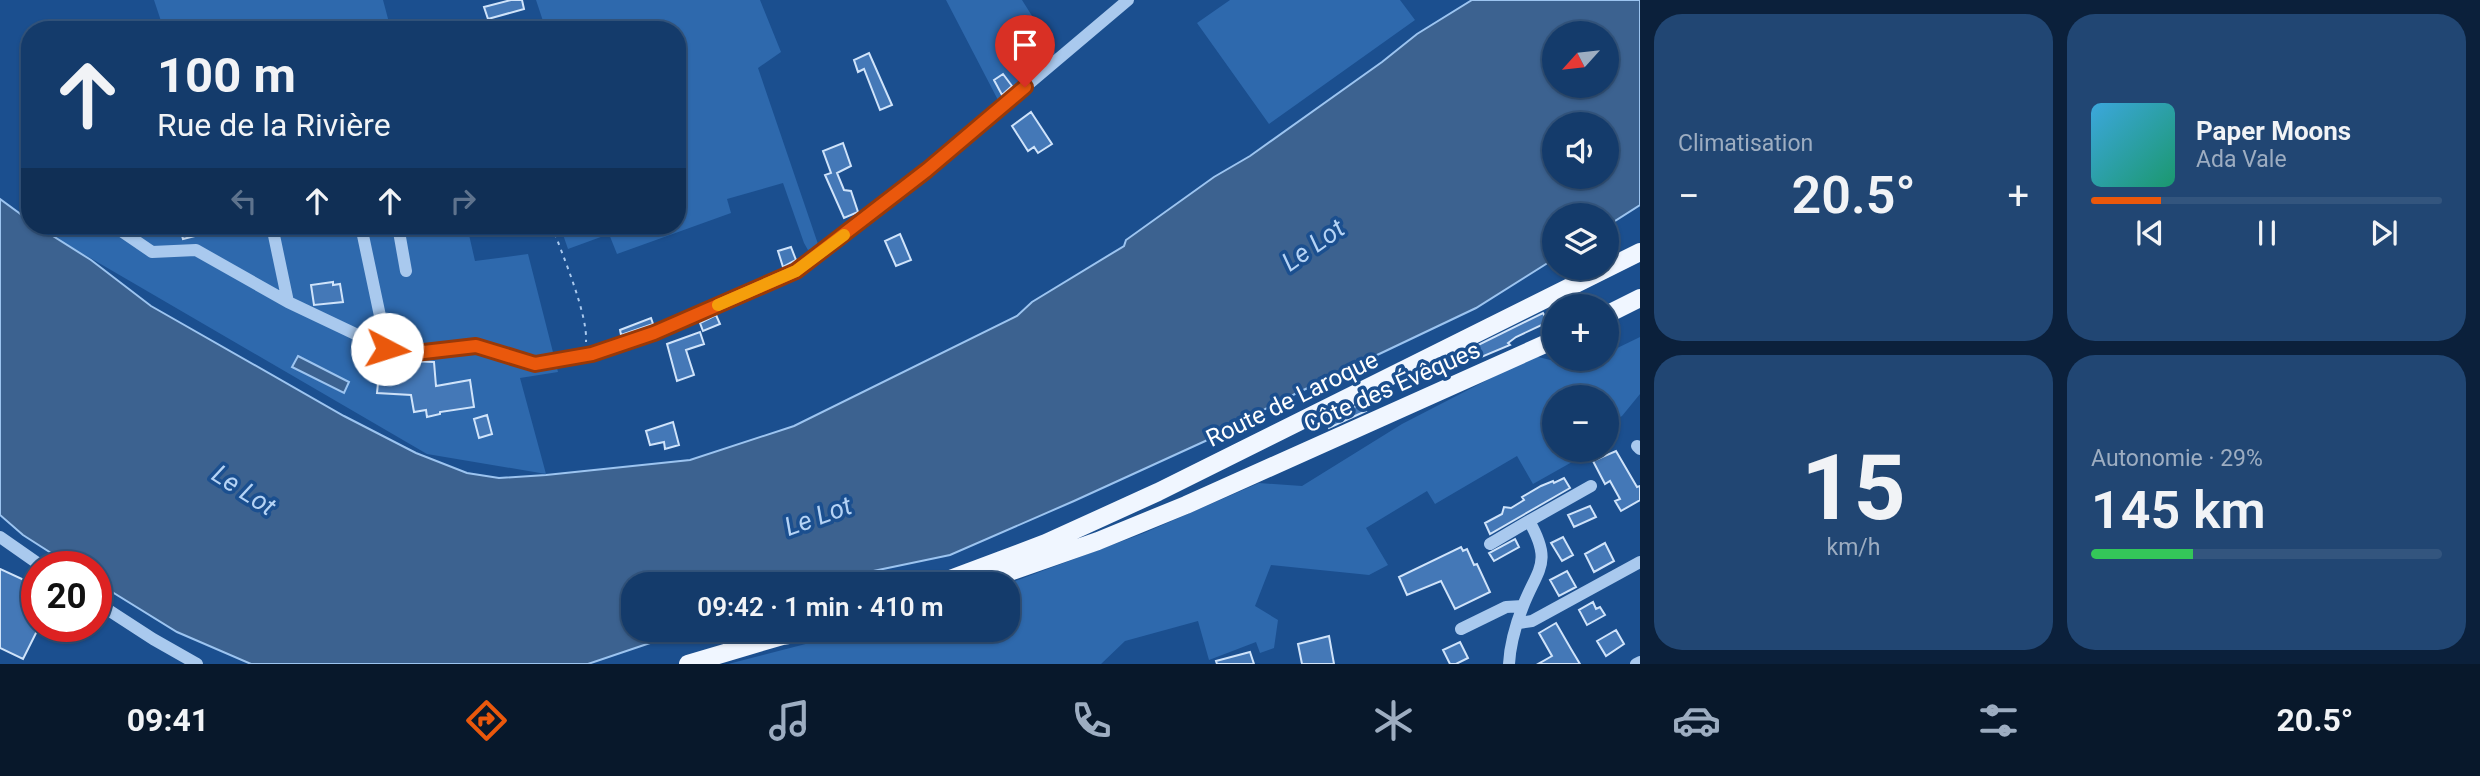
<!DOCTYPE html>
<html lang="fr">
<head>
<meta charset="utf-8">
<style>
	:root { --surface:#143b6b; --page:#214673; --text:#f1f3f6; --muted:#9dadc1; --line:#33557e; --accent:#ea580c }
	body { margin:0; font-family:Roboto,sans-serif; background:var(--page); color:var(--text); height:100vh; display:flex; flex-direction:column; font-size:26px; white-space:nowrap }
	* { box-sizing:border-box; margin:0 }
	p { font-size:23px; color:var(--muted) }
	.icon { flex:none; width:38px; height:38px; fill:none; stroke:currentColor; stroke-width:2; stroke-linecap:round; stroke-linejoin:round }
	.map { position:relative; flex:1; overflow:hidden }
	.sheet { display:flex; flex-direction:column; gap:14px; padding:14px; background:#0b203b; width:840px }
	.sheet>* { flex:none }
	.guide { position:absolute; left:21px; top:21px; width:665px; height:214px; border-radius:28px; box-shadow:0 2px 5px #0004,0 0 0 2px var(--line); background:#143b6b; color:var(--text); overflow:hidden }
	.needle { width:46px; rotate:243deg }
	.fabs { position:absolute; left:1542px; top:21px; display:grid; gap:14px }
	.fabs a { display:grid; place-items:center; width:77px; height:77px; border-radius:50%; background:var(--surface); box-shadow:0 2px 5px #0004,0 0 0 2px var(--line); font-size:35px }
	.speed { position:absolute; left:21px; top:551px; display:flex; gap:14px; font-size:35px; font-weight:700; text-align:center }
	.speed>* { display:grid; place-content:center; width:91px; height:91px; border-radius:50%; background:var(--surface); box-shadow:0 2px 5px #0004,0 0 0 2px var(--line); line-height:1 }
	.speed .limit { border:10px solid #d22; background:#fff; color:#111 }
	.pin { position:absolute; display:grid; place-items:center; width:60px; height:60px; color:#fff; margin:-72px -30px; border-radius:50% 50% 50% 0; rotate:-45deg; box-shadow:0 0 7px #0007 }
	.pin .icon { rotate:45deg }
	.me { position:absolute; width:77px; margin:-38px; rotate:95deg; stroke-linejoin:round; filter:drop-shadow(0 0 5px #0008) }
	.turn { display:flex; align-items:center; gap:24px; height:147px; padding:0 21px; font-size:32px }
	.turn .icon { width:91px; height:91px; stroke-width:2.5 }
	.turn b { display:block; font-size:49px; line-height:60px }
	.lanes { display:flex; align-items:center; height:66px; padding:0 21px; background:#0003; justify-content:center; gap:35px; direction:ltr }
	.lanes .off { opacity:.35 }
	.big { font-size:52px; font-weight:600; line-height:1.1 }
	.sheet .tile { flex:1; display:flex; flex-direction:column; justify-content:center; gap:10px; min-width:0; padding:0 24px; border-radius:28px; background:var(--page) }
	.sheet .dial { align-items:center; gap:0 }
	.dial b { font-size:91px; line-height:1 }
	.song { display:flex; align-items:center; gap:21px }
	.cover { width:84px; height:84px; border-radius:10px; background:linear-gradient(135deg,hsl(200 70% 55%),hsl(160 70% 35%)) }
	.played { height:7px; border-radius:4px; background:linear-gradient(90deg,var(--accent) 20%,var(--line) 20%) }
	.keys { display:flex; justify-content:space-around; direction:ltr }
	.heat { display:flex; justify-content:space-between; align-items:center; font-size:38px; direction:ltr }
	.charge { height:10px; border-radius:5px; background:linear-gradient(90deg,#34c759 29%,var(--line) 0) }
	.sheet .tiles { flex:1; display:grid; gap:14px; grid-template-columns:repeat(2,1fr) }
	.trip { position:absolute; left:621px; top:572px; width:399px; height:70px; border-radius:28px; background:var(--surface); box-shadow:0 2px 5px #0004,0 0 0 2px var(--line); font-weight:600; line-height:70px; text-align:center }
	.tabs { display:flex; height:112px; justify-content:space-around; align-items:center; background:#08182b; color:var(--muted) }
	.tabs .icon { width:49px; height:49px }
	.tabs .current { color:var(--accent) }
	.tabs b { font-size:32px; color:var(--text) }
	main { display:flex; flex:1; min-height:0 }
	.map>svg:first-child { display:block }
	.green { fill:#2e69ad }
	.water { fill:#3c6290; stroke:#9cc4f0; stroke-width:2; fill-rule:evenodd }
	.building { fill:#4478b7; stroke:#cfe3fa; stroke-width:2 }
	.lines { fill:none; stroke-linecap:round; stroke-linejoin:round }
	.path { stroke:#a9c9ee; stroke-width:2; stroke-dasharray:3.5 5; stroke-linecap:butt }
	.minor { stroke:#a9c9ee; stroke-width:12 }
	.major { stroke:#f0f6ff; stroke-width:18 }
	.route-casing { stroke:#983908; stroke-width:18 }
	.route { stroke:#ea580c; stroke-width:12 }
	.slow { stroke:#f59e0b; stroke-width:12 }
	.labels { text-anchor:middle; dominant-baseline:central; stroke-width:7; stroke-linejoin:round; paint-order:stroke }
	.street-label { font-size:24px; fill:#fff; stroke:#1b4f8f }
	.water-label { font-size:26px; font-style:italic; fill:#b5d3f5; stroke:#1b4f8f }
</style>
</head>
<body>
<main>
<div class="map">
<svg width="1640" height="664" viewBox="0 0 1640 664">
	<rect width="100%" height="100%" fill="#1b4f8f"/>
	<path class="green" d="M154,0h229l8,30h-227z
		M536,0h224l21,52 -23,16 61,179 -11,3 -4,-7 -21,-60 -56,16 4,14 -114,41 -8,-20 -41,15 -8,-23h117v-196h-156l23,-6z
		M946,0h76l34,54 -57,48z
		M1230,0h170l15,20 -146,104 -72,-101z
		M61,226h406l8,35 53,-7 30,118 -38,6 26,96 -119,-20 -371,-216z
		M1640,337v57l-18,22 -15,8 -1,-27h-52v53h32l2,3 -55,31 -16,-28 -82,48 -8,-13 -61,37 22,37 -19,10 -98,-10 -16,41 23,14 -4,28 -14,5 -4,-11 -47,18 -11,-39 -73,20 -24,23h-373l97,-25 46,-9h137l-1,-46 137,-51 115,-50 43,3 100,-62 132,-68 45,11 16,-8h11l1,-6z"/>
	<path class="water" d="M1472,0h168v205l-33,21 -1,-11h-52v44l-78,49 -202,96 -49,28 -151,69 -124,54 -139,29h-177v46h42l-23,12 -65,22h-337l-74,-32 -81,-50v-15h-23l-50,-32 -23,-20v-316l30,22v5h7l54,34 60,46 193,110 72,37 51,20 32,5 47,-3 144,-15 104,-34 223,-110 15,-14 92,-56 2,-6 88,-63 36,-21 132,-94 35,-28zM1606,33v53h-52v-53zM1606,124v53h-52v-53z
		M298,356l51,26 -5,11 -52,-26z"/>
	<path class="building" d="M511,0h11l2,9 -36,10 -4,-12z
		M869,53l23,52 -12,5 -16,-41 -6,3 -4,-12z
		M1003,74l9,12 -10,9 -8,-15z
		M1031,112l21,32 -14,9 -4,-6 -6,4 -16,-25z
		M843,143l8,23 -14,7 7,17 7,1 7,21 -14,6 -19,-43 6,-2 -8,-22z
		M179,226h23l1,8 -20,5z
		M900,234l11,26 -15,6 -11,-25z
		M791,247l5,13 -13,7 -5,-16z
		M333,282v3l7,-1 3,18 -29,3 -3,-20z
		M1543,313l5,9 -32,15 -8,6 2,2 -31,13 -5,-11z
		M716,315l4,9 -17,7 -3,-8z
		M651,318l2,6 -32,11 -1,-5z
		M700,332l4,12 -18,6 8,25 -17,6 -10,-37z
		M408,361l26,1 2,24 34,-6 4,27 -34,5v2l-13,3 -1,-7 -12,2 -3,-17 -34,-2 1,-10 16,1 1,-15h13z
		M1362,403l4,8 -37,17 -3,-7z
		M487,415l5,19 -13,4 -5,-19z
		M673,422l6,23 -14,4 -1,-7 -14,3 -4,-14z
		M1616,451l21,36 3,-1v14l-19,11 -6,-10 5,-2 -10,-18 -5,3 -12,-23z
		M1564,478l6,10 -80,46 -5,-11 17,-9 2,-7 7,1 13,-8 -2,-3 19,-11 12,-5 1,2z
		M1590,506l6,11 -22,10 -6,-12z
		M1563,537l10,18 -11,6 -11,-18z
		M1515,539l4,8 -25,14 -5,-8z
		M1605,543l9,18 -20,11 -9,-18z
		M1461,547l2,4 4,-2 7,16 3,-1 13,28 -35,17 -14,-28 -34,14 -8,-18z
		M0,569l37,17v45l-14,28 -23,-11z
		M1567,571l9,16 -17,9 -9,-16z
		M1593,602l3,7 4,-2 5,8 -18,10 -8,-15z
		M1556,623l15,26 9,15h-42l14,-8 -13,-23z
		M1616,630l8,14 -18,12 -9,-15z
		M1329,636l5,28h-32l-4,-20z
		M1460,642l8,16 -12,6h-6l-7,-14z
		M1250,652l4,12h-37l-1,-3z"/>
	<g class="lines">
		<path class="path" d="M552,226c10,28 36,88 34,116
			M726,636l15,-6"/>
		<path class="minor" d="M114,226l38,26 44,-2 92,52 99,47 28,4 61,-7 59,18 57,-10 62,-21 142,-62 131,-101 201,-170
			M272,226l16,76
			M361,226l26,123
			M398,226l8,45
			M1637,446l3,3
			M0,537l43,30
			M1490,544l39,-23
			M96,602l57,37 44,25
			M1519,623l13,-2 108,-59
			M1461,629l45,-22 17,-1
			M1509,664c1,-19 7,-40 14,-58 15,-38 30,-43 6,-85l62,-35
			M1636,664l4,-2"/>
		<path class="major" d="M1606,315l34,-17
			M937,584l109,-41 112,-51 482,-240
			M975,584l123,-43 88,-36 368,-165
			M688,664l94,-28 39,-6"/>
	</g>
	<g class="lines">
		<defs>
			<path id="route" d="M387,349l28,4 61,-7 59,18 57,-10 62,-21 142,-62 131,-101 98,-83"/>
		</defs>
		<use href="#route" class="route-casing"/>
		<use href="#route" class="route"/>
		<path class="slow" d="M718,305l78,-34 48,-36"/>
	</g>
	<g class="labels">
		<g class="street-label">
			<text transform="translate(1392 387) rotate(-24)">Côte des Évêques</text>
			<text transform="translate(1292 399) rotate(-26)">Route de Laroque</text>
		</g>
		<g class="water-label">
			<text transform="translate(1313 245) rotate(-35)">Le Lot</text>
			<text transform="translate(244 490) rotate(33)">Le Lot</text>
			<text transform="translate(818 516) rotate(-20)">Le Lot</text>
		</g>
	</g>
</svg>
<div class="fabs">
<a><svg class="needle" viewBox="-14 -14 28 28"><path d="M0-13l5 13h-10z" fill="#e53935"/><path d="M0 13l5-13h-10z" fill="#9dadc1"/></svg></a>
<a><svg class="icon" aria-label="sound" viewBox="0 0 24 24"><path d="M4 9h4l5-4v14l-5-4H4zM17 9q2 3 0 6"/></svg></a>
<a><svg class="icon" aria-label="layers" viewBox="0 0 24 24"><path d="M12 4l9 5-9 5-9-5zM3 14l9 5 9-5"/></svg></a>
<a>+</a>
<a>−</a>
</div>
<div class="speed"><div class="limit">20</div></div>
<div class="pin" style="left:1025px;top:87px;background:#d93025"><svg class="icon" aria-label="arrive" viewBox="0 0 24 24"><path d="M6 21V4h12l-3 4 3 4H6"/></svg></div>
<svg class="me" style="left:387px;top:349px" viewBox="-20 -20 40 40"><circle r="19" fill="#fff"/><path d="M0-13L10 11 0 6-10 11z" fill="#ea580c"/></svg>
<div class="trip">09:42 · 1 min · 410 m</div>
<div class="guide">
<div class="turn"><svg class="icon" aria-label="ahead" viewBox="0 0 24 24"><path d="M12 20V5M6 11l6-6 6 6"/></svg><div><b>100 m</b>Rue de la Rivière</div></div>
<div class="lanes"><svg class="icon off" aria-label="left" viewBox="0 0 24 24"><path d="M17 20v-9H6M10 6l-5 5 5 5"/></svg><svg class="icon" aria-label="ahead" viewBox="0 0 24 24"><path d="M12 20V5M6 11l6-6 6 6"/></svg><svg class="icon" aria-label="ahead" viewBox="0 0 24 24"><path d="M12 20V5M6 11l6-6 6 6"/></svg><svg class="icon off" aria-label="right" viewBox="0 0 24 24"><path d="M7 20v-9h11M14 6l5 5-5 5"/></svg></div>
</div>
</div>
<section class="sheet">
<div class="tiles">
<div class="tile"><p>Climatisation</p>
<div class="heat"><a>−</a><b class="big">20.5°</b><a>+</a></div>
</div>
<div class="tile">
<div class="song"><i class="cover"></i><div><b>Paper Moons</b><p>Ada Vale</p></div></div>
<div class="played"></div>
<div class="keys"><svg class="icon" aria-label="previous" viewBox="0 0 24 24"><path d="M18 5L8 12l10 7zM5 5v14"/></svg><svg class="icon" aria-label="pause" viewBox="0 0 24 24"><path d="M8 5v14M16 5v14"/></svg><svg class="icon" aria-label="next" viewBox="0 0 24 24"><path d="M6 5l10 7-10 7zM19 5v14"/></svg></div>
</div>
<div class="tile dial"><b>15</b><p>km/h</p></div>
<div class="tile"><p>Autonomie · 29%</p><b class="big">145 km</b><div class="charge"></div></div>
</div>
</section>
</main>
<nav class="tabs">
<b>09:41</b>
<svg class="icon current" aria-label="directions" viewBox="0 0 24 24"><path d="M12 3l9 9-9 9-9-9zM9 14v-3h6M13 9l2 2-2 2"/></svg>
<svg class="icon" aria-label="music" viewBox="0 0 24 24"><path d="M9 18V5l10-2v13"/><circle cx="6" cy="18" r="3"/><circle cx="16" cy="16" r="3"/></svg>
<svg class="icon" aria-label="phone" viewBox="0 0 24 24"><path d="M5 4h4l2 5-3 2q2 4 5 5l2-3 5 2v4C11 20 4 13 5 4z"/></svg>
<svg class="icon" aria-label="climate" viewBox="0 0 24 24"><path d="M12 3v18M4 7l16 10M4 17L20 7"/></svg>
<svg class="icon" aria-label="car" viewBox="0 0 24 24"><path d="M5 17H2v-5l4-1 3-4h7l3 4 3 1v5h-3M9 17h6M6 11h13"/><circle cx="7" cy="17" r="2"/><circle cx="17" cy="17" r="2"/></svg>
<svg class="icon" aria-label="filters" viewBox="0 0 24 24"><path d="M4 7h16M4 17h16"/><circle cx="9" cy="7" r="2"/><circle cx="15" cy="17" r="2"/></svg>
<b>20.5°</b>
</nav>
</body>
</html>
